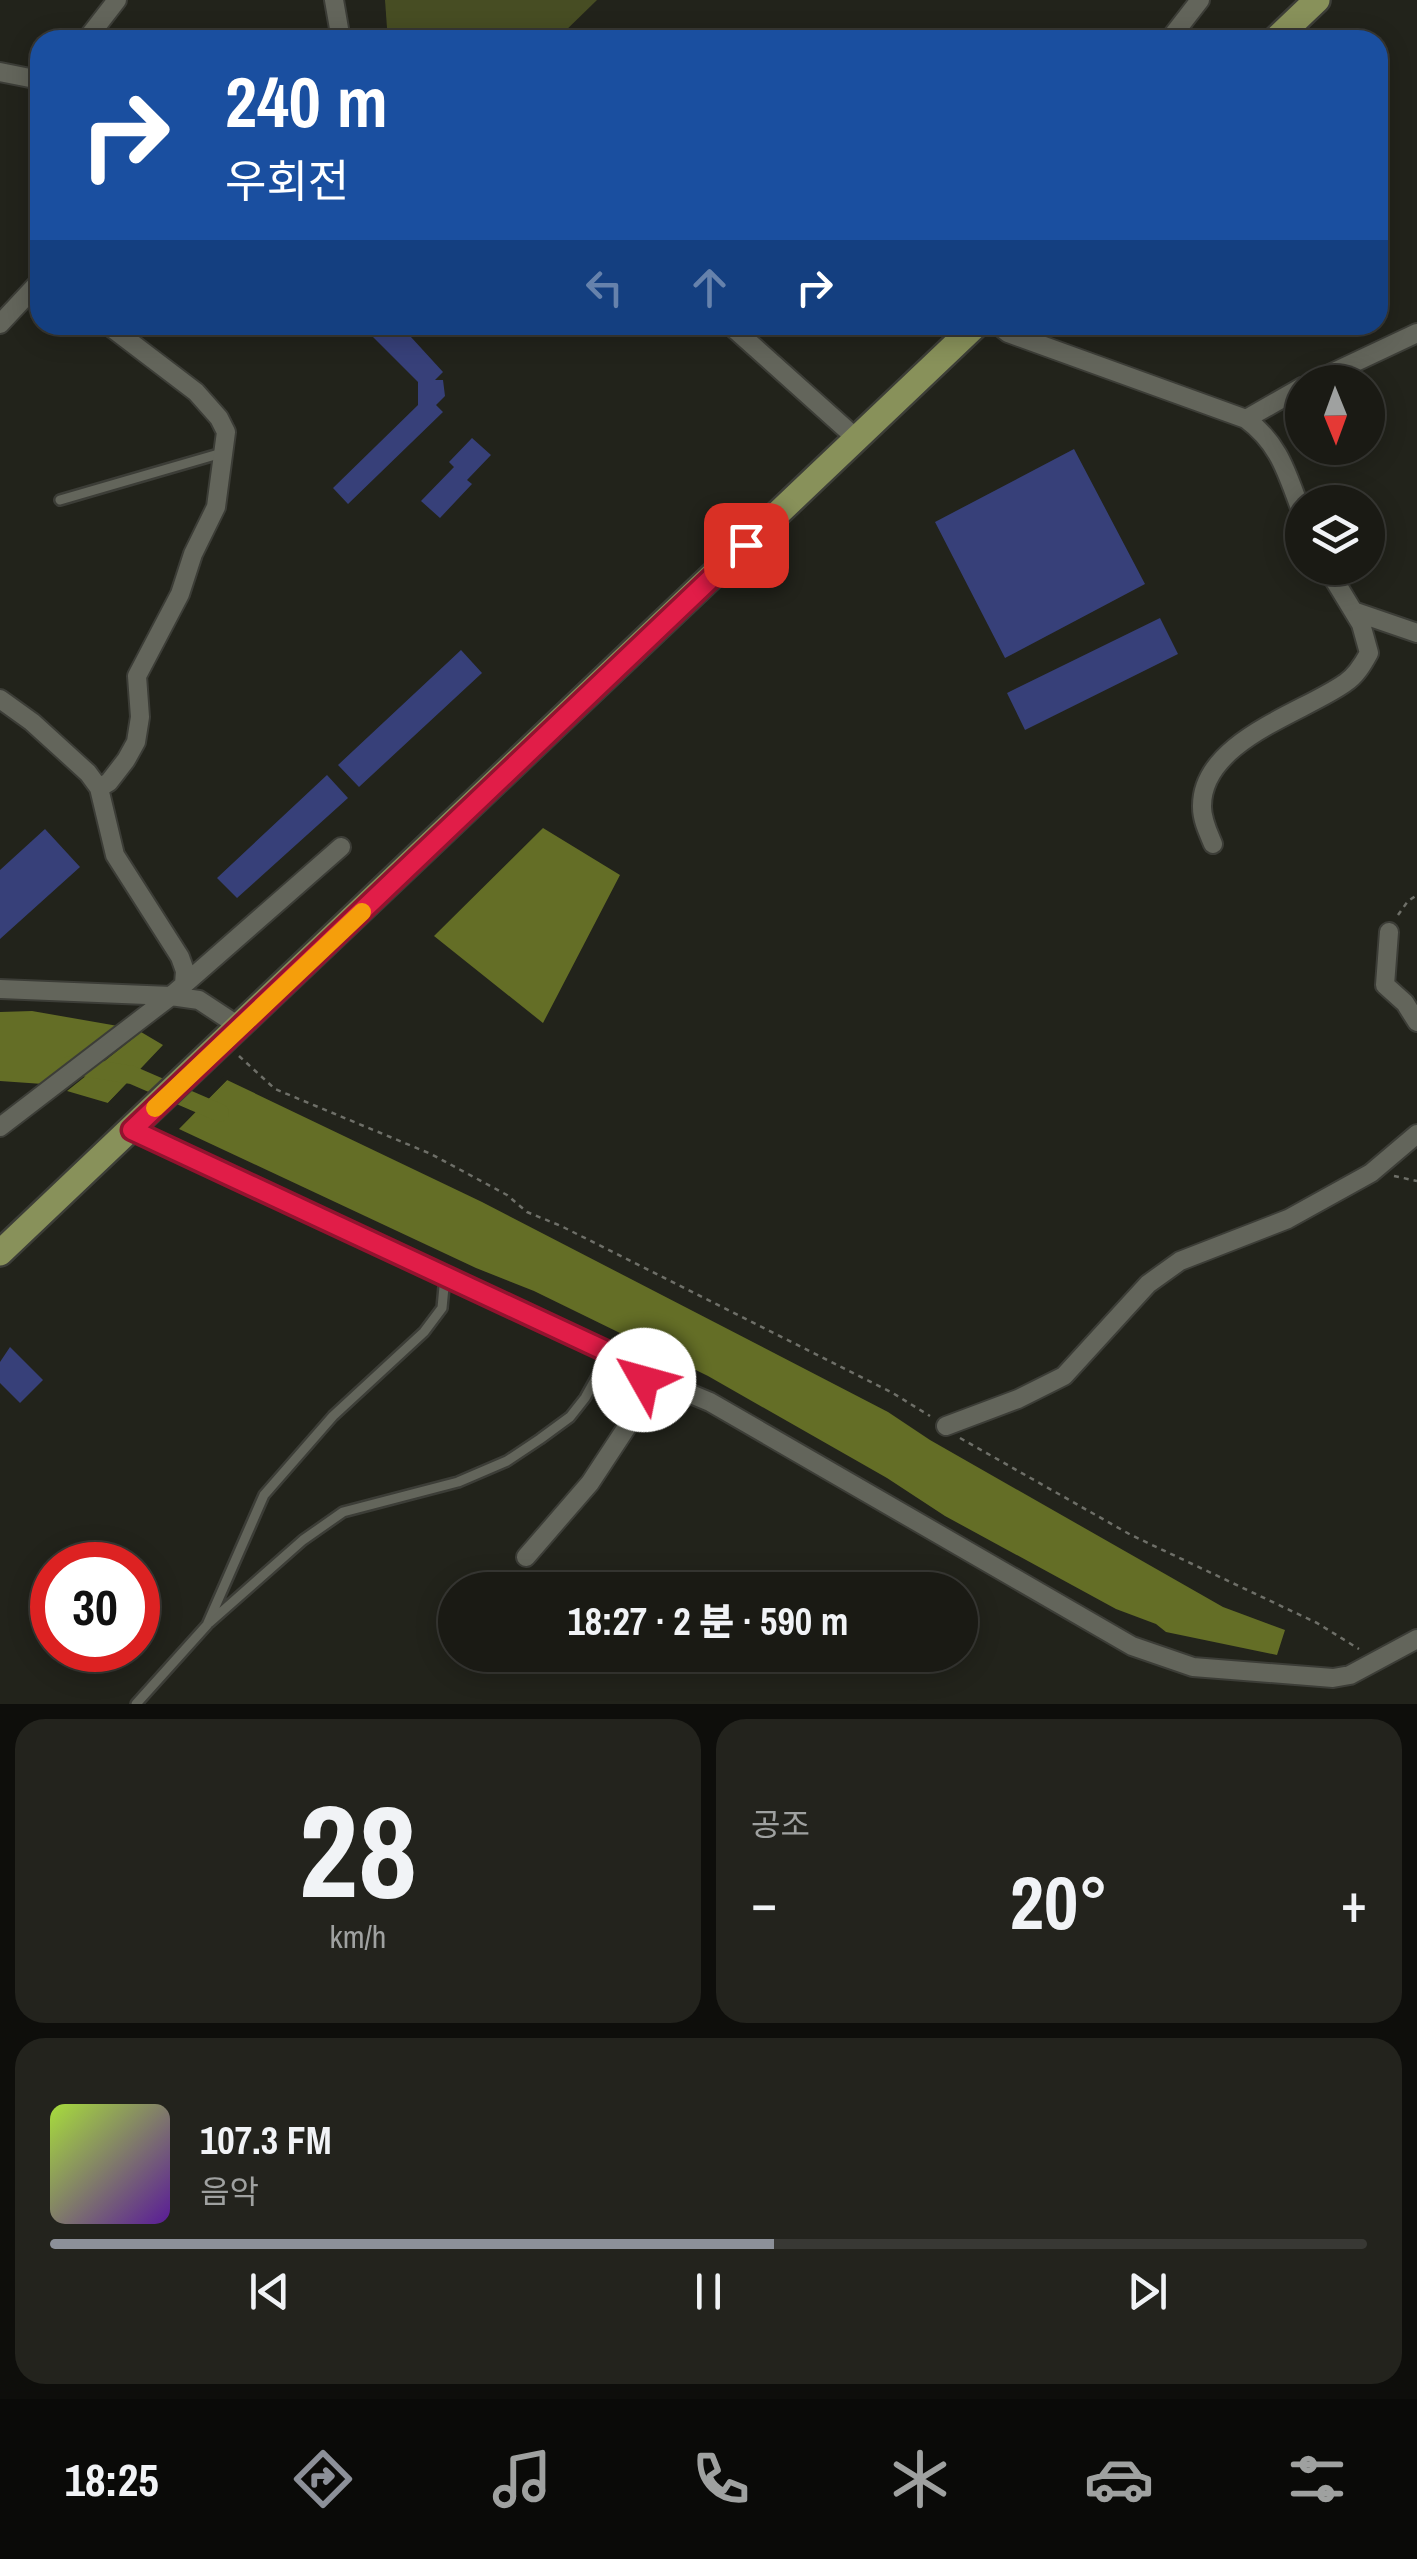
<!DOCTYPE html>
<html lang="ko">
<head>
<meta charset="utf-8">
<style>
	:root { --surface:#1a1a14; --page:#23231d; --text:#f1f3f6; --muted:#9fa1a0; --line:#383834; --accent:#8c9099 }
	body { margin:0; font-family:"Archivo Narrow","Noto Sans KR",sans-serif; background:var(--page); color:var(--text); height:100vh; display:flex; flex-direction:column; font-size:38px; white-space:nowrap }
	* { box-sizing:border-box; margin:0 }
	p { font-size:32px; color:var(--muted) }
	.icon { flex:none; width:55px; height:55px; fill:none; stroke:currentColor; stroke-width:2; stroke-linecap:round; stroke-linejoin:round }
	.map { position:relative; height:1704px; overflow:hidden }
	.drawer { display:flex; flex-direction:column; gap:15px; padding:15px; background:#0e0e0b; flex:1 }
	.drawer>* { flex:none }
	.top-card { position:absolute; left:30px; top:30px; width:1358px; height:305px; border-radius:30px; box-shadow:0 5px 25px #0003,0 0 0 2px var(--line); background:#1a4fa0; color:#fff; overflow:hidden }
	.needle { width:65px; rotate:179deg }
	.buttons { position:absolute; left:1285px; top:365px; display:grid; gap:20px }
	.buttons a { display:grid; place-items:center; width:100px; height:100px; border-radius:50%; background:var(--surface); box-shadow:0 5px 25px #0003,0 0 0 2px var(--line); font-size:50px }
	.speed { position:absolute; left:30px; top:1542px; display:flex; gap:20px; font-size:50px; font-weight:700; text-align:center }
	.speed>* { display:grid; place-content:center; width:130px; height:130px; border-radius:50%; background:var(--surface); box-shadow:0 5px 25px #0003,0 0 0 2px var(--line); line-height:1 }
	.speed .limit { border:15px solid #d22; background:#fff; color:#111 }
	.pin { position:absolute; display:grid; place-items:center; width:85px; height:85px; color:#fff; margin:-42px; border-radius:20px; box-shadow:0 5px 15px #0006 }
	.me { position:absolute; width:110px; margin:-55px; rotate:308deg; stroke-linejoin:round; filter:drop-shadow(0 0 8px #0008) }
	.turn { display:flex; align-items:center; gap:35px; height:210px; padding:0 30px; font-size:45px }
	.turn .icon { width:130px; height:130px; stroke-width:2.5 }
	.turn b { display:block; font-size:70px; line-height:85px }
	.lanes { display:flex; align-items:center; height:95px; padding:0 30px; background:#0003; justify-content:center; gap:50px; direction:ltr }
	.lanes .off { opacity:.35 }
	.big { font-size:75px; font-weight:800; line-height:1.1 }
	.drawer .tile { flex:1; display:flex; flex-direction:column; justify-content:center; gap:15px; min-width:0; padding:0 35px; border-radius:30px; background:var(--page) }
	.drawer .dial { align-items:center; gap:0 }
	.dial b { font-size:130px; line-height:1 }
	.song { display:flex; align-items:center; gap:30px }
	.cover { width:120px; height:120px; border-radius:15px; background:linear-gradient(135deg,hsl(80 70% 55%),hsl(270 70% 35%)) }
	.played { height:10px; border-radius:5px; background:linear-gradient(90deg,var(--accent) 55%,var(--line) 55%) }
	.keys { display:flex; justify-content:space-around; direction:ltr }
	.heat { display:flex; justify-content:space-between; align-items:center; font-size:55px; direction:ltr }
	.drawer .tiles { flex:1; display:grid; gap:15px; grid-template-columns:1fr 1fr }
	.tile:last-child { grid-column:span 2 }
	.trip { position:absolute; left:438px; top:1572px; width:540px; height:100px; border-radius:50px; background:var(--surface); box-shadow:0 5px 25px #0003,0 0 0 2px var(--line); font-weight:800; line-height:100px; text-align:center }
	.menu { display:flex; height:160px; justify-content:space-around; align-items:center; background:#0a0a08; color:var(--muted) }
	.menu .icon { width:70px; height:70px }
	.menu .on { color:var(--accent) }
	.menu b { font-size:45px; color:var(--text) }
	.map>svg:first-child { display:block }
	.green { fill:#474d23 }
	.water { fill:#646e26 }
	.pier { fill:#22231b }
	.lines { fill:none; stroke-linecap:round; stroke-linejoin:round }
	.canal { stroke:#646e26; stroke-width:18 }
	.building { fill:#374079 }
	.lane-casing { stroke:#3c3d37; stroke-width:14 }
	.street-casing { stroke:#3c3d37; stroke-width:22 }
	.primary-casing { stroke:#3c3d37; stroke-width:30 }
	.path { stroke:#6e6f68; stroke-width:2.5; stroke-dasharray:5 5; stroke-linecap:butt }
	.lane { stroke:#63655b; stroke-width:9 }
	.street { stroke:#63655b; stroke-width:18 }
	.primary { stroke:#88915a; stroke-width:25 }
	.route-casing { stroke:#92132f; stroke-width:25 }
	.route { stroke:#e11d48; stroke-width:18 }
	.slow { stroke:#f59e0b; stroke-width:18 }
</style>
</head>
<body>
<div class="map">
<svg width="1417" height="1704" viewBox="0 0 1417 1704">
	<rect width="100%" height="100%" fill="#22231b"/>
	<path class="green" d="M385,0h212l-41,40h-161l-8,-12z"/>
	<path class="water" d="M543,828l77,47 -77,148 -109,-87z
		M32,1011l86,15 -75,58 -43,-3v-69z
		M141,1032l22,13 -55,58 -41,-12z
		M227,1080l255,122 406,210 42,28 293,167 62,23 -8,25 -111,-23 -10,-8 -40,-15 -171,-93 -58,-38 -179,-102 -174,-85 -58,-23 -297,-139z"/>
	<path class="pier" d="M167,1042v6l-56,59h-7z
		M224,1076h7l-56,56v-7z"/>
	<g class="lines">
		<path class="canal" d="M70,1065l62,10 88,38"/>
	</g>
	<path class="building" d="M361,325h39l43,47 -8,8h8l2,16 -9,9 7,7 -95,92 -15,-16 85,-83v-23z
		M472,438l19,17 -24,25 5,4 -32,34 -19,-17 33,-34 -5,-5z
		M1074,449l71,135 -140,74 -70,-136z
		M1160,618l18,36 -153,76 -18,-37z
		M461,650l21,23 -123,114 -21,-22z
		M327,775l21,23 -111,100 -20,-20z
		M45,829l35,38 -80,72v-69z
		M10,1347l33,33 -23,23 -20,-20v-21z"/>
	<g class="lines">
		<defs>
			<path id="lane" d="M60,500l162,-47
				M209,1623l94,-83 40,-28 115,-30 49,-21 33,-22 30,-22 15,-19 25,-45
				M136,1704l71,-79 57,-130 69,-79 91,-84 18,-24 3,-32"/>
			<path id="street" d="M334,0l7,40
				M86,40l31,-40
				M1169,40l31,-40
				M0,72l40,8
				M0,324l40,-43
				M730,325l127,114
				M998,325l10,8 238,86c35,26 41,56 56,94
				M1313,382l104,-49
				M1246,419l56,-32
				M1353,611l64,22
				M0,699l32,23 56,51 11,15 16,67 65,102 5,14 -1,13
				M99,788l10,-6 17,-22 10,-18 4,-25 -3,-41 43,-82 13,-40 23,-47 10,-75 -7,-14 -23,-26 -88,-67
				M1213,844c-5,-12 -11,-24 -11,-37 -1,-66 101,-94 143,-124 11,-7 18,-19 24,-30l-8,-29 -34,-56
				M1389,932l-4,53 20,18 12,19
				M0,989l171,7 28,4 41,27
				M0,1127l171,-131 170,-149
				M132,1130l478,223 34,21 -4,33 -50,76 -64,74
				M644,1380l35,9 31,13 422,244 61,21 140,11 17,-3 67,-36
				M946,1426l72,-27 46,-23 84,-92 32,-23 108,-42 83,-46 46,-39"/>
			<path id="primary" d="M1275,40l42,-40
				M0,1253l976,-928"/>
		</defs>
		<use href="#lane" class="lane-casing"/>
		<use href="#street" class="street-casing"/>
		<use href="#primary" class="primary-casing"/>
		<path class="path" d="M1398,915l10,-14 9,-6
			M239,1056l36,33 156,65 76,41 20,17 34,14 330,166 39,24
			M1394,1176l23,5
			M960,1438l171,97 186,88 42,26"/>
		<use href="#lane" class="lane"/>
		<use href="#street" class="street"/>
		<use href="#primary" class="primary"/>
	</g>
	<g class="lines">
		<defs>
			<path id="route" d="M644,1380v-6l-34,-21 -478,-223 614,-585"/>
		</defs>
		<use href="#route" class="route-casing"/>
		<use href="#route" class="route"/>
		<path class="slow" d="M155,1108l207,-196"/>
	</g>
</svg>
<div class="buttons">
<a><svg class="needle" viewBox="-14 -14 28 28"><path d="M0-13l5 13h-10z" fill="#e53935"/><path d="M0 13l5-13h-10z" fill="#9fa1a0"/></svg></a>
<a><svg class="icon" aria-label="layers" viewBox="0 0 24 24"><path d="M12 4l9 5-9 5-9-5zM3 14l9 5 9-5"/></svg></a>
</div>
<div class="speed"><div class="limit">30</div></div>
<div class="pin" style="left:746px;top:545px;background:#d93025"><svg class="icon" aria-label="arrive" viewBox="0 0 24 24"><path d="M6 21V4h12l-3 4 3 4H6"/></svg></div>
<svg class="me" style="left:644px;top:1380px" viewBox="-20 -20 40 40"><circle r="19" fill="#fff"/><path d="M0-13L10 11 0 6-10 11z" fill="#e11d48"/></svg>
<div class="trip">18:27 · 2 분 · 590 m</div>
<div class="top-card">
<div class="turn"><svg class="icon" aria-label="right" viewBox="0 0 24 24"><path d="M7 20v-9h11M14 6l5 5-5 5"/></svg><div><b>240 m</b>우회전</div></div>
<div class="lanes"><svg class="icon off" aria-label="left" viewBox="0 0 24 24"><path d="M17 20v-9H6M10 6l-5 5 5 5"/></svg><svg class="icon off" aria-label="ahead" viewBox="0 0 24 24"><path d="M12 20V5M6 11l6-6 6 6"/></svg><svg class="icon" aria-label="right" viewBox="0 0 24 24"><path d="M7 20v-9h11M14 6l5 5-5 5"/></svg></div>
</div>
</div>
<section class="drawer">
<div class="tiles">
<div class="tile dial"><b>28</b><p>km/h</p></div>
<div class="tile"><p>공조</p>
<div class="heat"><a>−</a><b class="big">20°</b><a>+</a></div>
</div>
<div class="tile">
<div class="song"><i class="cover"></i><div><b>107.3 FM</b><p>음악</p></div></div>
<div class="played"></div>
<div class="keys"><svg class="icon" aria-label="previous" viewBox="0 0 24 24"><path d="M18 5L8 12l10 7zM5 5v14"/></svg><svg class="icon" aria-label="pause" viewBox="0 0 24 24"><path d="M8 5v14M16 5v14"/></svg><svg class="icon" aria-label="next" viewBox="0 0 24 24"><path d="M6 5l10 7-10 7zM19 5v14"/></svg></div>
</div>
</div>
</section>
<nav class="menu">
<b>18:25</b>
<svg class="icon on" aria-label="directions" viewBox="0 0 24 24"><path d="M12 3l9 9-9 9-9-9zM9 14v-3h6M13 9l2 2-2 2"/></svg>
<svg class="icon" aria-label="music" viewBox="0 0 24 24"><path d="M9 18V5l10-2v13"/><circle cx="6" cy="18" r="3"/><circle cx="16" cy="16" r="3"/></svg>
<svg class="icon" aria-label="phone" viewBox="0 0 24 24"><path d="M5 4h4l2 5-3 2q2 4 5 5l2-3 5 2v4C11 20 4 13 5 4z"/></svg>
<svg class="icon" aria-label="climate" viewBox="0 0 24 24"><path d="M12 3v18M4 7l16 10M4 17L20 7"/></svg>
<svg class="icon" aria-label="car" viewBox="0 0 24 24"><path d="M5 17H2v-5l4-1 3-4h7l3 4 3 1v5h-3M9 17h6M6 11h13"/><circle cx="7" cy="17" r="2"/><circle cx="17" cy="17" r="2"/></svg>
<svg class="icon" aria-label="filters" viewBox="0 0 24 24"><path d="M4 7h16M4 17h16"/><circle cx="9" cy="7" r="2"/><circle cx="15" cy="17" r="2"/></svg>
</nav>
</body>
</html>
